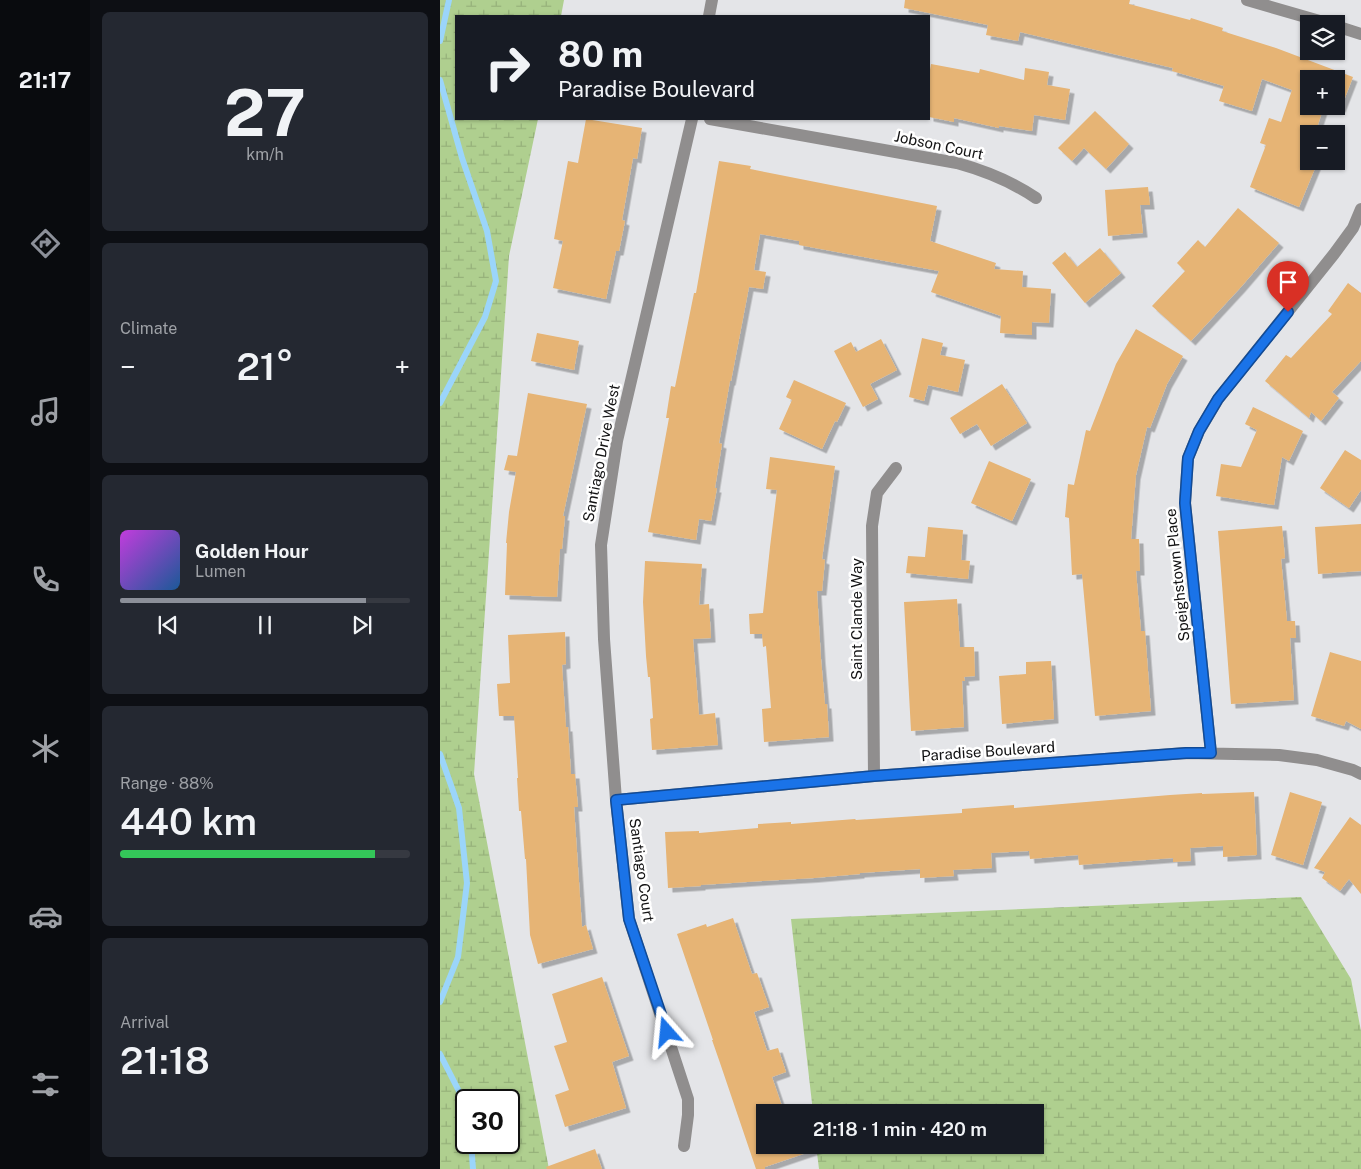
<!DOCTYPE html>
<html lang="en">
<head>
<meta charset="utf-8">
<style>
	:root { --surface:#171b24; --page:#242831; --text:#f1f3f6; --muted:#9ea1a6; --line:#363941; --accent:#8c9099 }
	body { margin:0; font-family:"Public Sans",sans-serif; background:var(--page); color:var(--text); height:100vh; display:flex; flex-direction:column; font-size:19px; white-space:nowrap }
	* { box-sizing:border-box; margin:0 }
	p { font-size:16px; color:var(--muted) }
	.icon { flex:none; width:28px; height:28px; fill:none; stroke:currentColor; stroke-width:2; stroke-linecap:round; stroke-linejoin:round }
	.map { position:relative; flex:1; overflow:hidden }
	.sheet { display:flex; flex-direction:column; gap:12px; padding:12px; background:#0d0f14; width:350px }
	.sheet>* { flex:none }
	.top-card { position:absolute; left:15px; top:15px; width:475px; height:105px; border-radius:0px; box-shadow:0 1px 4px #0004; background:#171b24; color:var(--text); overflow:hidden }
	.tools { position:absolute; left:860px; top:15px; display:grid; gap:10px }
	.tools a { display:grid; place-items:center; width:45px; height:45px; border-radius:0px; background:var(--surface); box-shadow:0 1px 4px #0004; font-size:25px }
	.speed { position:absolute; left:15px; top:1089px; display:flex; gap:10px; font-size:25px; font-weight:700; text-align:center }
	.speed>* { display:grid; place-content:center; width:65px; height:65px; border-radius:50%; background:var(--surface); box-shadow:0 1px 4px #0004; line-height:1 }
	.speed .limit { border:2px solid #111; border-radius:8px; background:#fff; color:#111 }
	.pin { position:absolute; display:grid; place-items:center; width:42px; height:42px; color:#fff; margin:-51px -21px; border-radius:50% 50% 50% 0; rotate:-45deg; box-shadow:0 0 5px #0007 }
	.pin .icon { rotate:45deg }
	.me { position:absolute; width:55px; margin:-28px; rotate:342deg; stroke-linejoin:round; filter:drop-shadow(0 0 4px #0008) }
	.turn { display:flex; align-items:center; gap:18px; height:105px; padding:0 20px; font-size:22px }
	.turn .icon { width:65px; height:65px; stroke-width:2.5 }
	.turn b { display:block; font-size:35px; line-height:42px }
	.big { font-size:38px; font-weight:600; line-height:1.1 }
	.sheet .tile { flex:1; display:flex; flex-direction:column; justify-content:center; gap:8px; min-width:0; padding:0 18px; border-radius:8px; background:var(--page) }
	.sheet .dial { align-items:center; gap:0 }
	.dial b { font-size:65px; line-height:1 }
	.song { display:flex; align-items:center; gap:15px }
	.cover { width:60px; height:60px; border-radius:8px; background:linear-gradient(135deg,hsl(290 70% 55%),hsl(210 70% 35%)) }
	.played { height:5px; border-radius:2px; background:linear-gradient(90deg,var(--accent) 85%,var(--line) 85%) }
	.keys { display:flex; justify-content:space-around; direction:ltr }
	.heat { display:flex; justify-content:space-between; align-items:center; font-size:28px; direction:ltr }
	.charge { height:8px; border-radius:4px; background:linear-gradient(90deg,#34c759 88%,var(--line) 0) }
	.trip { position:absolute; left:316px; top:1104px; width:288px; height:50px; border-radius:0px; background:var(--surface); box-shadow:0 1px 4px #0004; font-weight:600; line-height:50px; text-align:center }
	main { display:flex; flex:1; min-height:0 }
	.menu { display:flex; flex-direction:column; width:90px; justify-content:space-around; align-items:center; background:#090b0e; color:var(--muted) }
	.menu .icon { width:35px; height:35px }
	.menu .on { color:var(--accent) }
	.menu b { font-size:22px; color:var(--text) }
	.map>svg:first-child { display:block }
	.wetland { fill:url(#wetland-marsh); fill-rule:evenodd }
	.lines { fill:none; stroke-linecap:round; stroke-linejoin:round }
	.stream { stroke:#9bd5fa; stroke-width:6 }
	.building { fill:#e6b475; filter:url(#shadow) }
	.street { stroke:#908e8e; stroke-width:12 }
	.route-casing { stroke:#114b97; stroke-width:12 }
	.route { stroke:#1a73e8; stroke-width:9 }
	.labels { text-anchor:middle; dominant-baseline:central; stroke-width:5; stroke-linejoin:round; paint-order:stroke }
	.street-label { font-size:15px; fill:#121213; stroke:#fff }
</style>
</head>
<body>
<main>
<nav class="menu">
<b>21:17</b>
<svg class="icon on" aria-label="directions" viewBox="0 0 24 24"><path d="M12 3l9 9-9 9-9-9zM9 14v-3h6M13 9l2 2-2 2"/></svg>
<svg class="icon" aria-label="music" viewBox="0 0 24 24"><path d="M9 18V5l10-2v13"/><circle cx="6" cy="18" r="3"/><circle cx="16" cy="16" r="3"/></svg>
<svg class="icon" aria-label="phone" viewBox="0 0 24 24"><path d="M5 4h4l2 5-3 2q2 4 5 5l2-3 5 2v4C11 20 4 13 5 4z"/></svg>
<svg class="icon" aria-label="climate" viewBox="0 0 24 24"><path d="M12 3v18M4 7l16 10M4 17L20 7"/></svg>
<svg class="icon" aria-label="car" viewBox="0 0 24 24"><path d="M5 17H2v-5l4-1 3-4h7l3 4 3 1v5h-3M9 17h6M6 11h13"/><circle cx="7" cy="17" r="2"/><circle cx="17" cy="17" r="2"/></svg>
<svg class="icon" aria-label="filters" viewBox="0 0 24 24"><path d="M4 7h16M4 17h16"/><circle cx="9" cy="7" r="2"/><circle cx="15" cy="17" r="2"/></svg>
</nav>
<section class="sheet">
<div class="tile dial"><b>27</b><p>km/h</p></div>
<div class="tile"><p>Climate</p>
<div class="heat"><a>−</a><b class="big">21°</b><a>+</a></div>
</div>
<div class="tile">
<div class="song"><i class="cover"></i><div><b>Golden Hour</b><p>Lumen</p></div></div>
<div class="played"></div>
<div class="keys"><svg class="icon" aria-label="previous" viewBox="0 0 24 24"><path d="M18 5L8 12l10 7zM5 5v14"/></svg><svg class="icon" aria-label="pause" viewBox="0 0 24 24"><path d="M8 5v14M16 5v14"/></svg><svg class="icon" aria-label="next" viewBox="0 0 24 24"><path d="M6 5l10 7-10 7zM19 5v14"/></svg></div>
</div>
<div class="tile"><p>Range · 88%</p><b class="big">440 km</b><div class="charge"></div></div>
<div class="tile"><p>Arrival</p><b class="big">21:18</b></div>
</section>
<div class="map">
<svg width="921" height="1169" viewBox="0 0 921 1169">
	<defs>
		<pattern id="wetland-marsh" width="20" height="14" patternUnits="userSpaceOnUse" patternTransform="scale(1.25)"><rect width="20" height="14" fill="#afcf8f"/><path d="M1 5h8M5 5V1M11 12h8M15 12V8" fill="none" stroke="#96b17a"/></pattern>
		<filter id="shadow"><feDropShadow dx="4.5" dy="4.5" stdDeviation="0" flood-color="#0004"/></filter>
	</defs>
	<rect width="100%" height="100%" fill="#e4e5e8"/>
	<path class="wetland" d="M0,0h124l-3,16h-105v103h82l-29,137 -35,518 75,395h-109zM26,1100h43v42h-43z
		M861,897l50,82 10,52v138h-542l-3,-24h219v-33h-222l-22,-193z"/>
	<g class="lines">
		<path class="stream" d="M0,41l9,-41
			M0,80l22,78 25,73 9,50 -11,36 -45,86
			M0,754l19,54 8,75 -9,74 -18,45
			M0,1054l26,51
			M31,1142l2,27"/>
	</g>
	<path class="building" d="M465,0h225l-1,4 61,16 1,-2 32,10 -1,3 54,17 77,29 -12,31 -6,-2h1v-27h-27v27h15l-9,28h-6v17l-4,10h13l-19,46 -49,-20 16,-42 -6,-2 9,-25 12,4 11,-32 -30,-11 -10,32 -33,-10 5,-15 -52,-15 1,-3 -153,-36 -2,9 -32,-6 2,-10 -84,-17z
		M491,64l48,9 1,-4 44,11 1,-12 24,4 -2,13 23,4 -5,31 -31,-5 -2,16 -33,-5v2l-45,-10v4l-25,-5v-42z
		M655,111l34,33 -23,25 -22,-21 -12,13 -14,-13z
		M146,119l56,9 -5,31 -4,-1 -11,62 3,1 -6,30h-3l-10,48 -53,-11 10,-47 -9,-2 14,-78 10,2z
		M279,161l32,5 -1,3 187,37 -7,35 66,22 -2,6 29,2 -1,16 29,2 -2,34 -17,-1v13l-32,-2 1,-17 -70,-24 8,-21 -140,-26v-4l-39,-7 -6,36 12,2 -3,17 -14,-2 -18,94h-1l-11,62 3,1 -7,44h2l-6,33 -12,-2 -3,21 -48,-8 21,-114h-3l5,-32 4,1 19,-94h2z
		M708,187l2,18h-10l3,28 -35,3 -3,-46z
		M798,208l41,35 -38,44 -50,54 -39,-35 33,-35 -8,-8 21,-23 7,7z
		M660,248l21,25 -36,30 -33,-40 13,-11 12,15z
		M908,283l13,10v68l-29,31 7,6 -18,23 -10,-9 -2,6 -44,-37 21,-26 5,3 41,-44 -4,-3z
		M696,329l47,27 -16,28 -17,44 -3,-1 -11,48 -5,64h8l1,32h-4l5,60h4l6,80 -56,5 -13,-142 -10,1 -3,-57 -4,-1 3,-33 6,1 12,-55 4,1 26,-67z
		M97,333l42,8 -5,29 -43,-9z
		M482,338l21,5 -3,12 25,5 -7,32 -30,-7 -4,16 -15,-4z
		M441,339l16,31 -27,14 8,15 -15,8 -29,-56 17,-9 5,10z
		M354,380l52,23 -9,19 -2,-1 -13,28 -43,-20 13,-29 -6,-3z
		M562,384l25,39 -36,23 -14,-22 -17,10 -10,-16z
		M88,393l59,11 -24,112h2l-3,33h-2l-3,48 -52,-2 2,-52h-1l3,-31 7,-40 -12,-2 4,-15 9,1z
		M813,407l50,24 -14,30 -7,-4 -8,48 -58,-9 5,-32 20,3 16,-37 -12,-6z
		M905,450l16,10v30l-12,18 -29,-20z
		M330,457l65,9 -13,93 3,1 -3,31h-5l4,68 4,45h2l2,33 -65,5 -2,-33 9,-1 -5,-62 -3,1 -1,-13h-12l-1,-20 14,-1 7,-66 7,-57 -11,-1z
		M549,461l42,18 -19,42 -41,-18z
		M921,524v47l-43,3 -3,-47z
		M842,526l3,32 -4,1 6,62h8l1,17h-6l4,62 -63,4 -13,-173z
		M488,527l35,3 -2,30 9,1 -2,18 -62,-6 2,-17 17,1z
		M205,561l57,3 -3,41 10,-1 2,34 -18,1 6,76 16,-2 3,32 -66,5 -2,-31 3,-1 -3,-41h-2l-2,-21 -3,-54z
		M517,599l3,48h14l1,29 -11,1 1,4h-3l2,46 -53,4 -7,-129z
		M125,632l1,32 -4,1 4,62h2l3,47h4l3,33h-4l8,120 4,-2 7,24 -55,15 -8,-29 -4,-76h-1l-4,-48h-2l-2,-33h1l-4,-62h-15l-2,-32 13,-1 -2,-48z
		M890,652l31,9v68l-15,-8 -2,5 -33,-10z
		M611,661l3,58 -52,5 -3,-48 27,-2v-12z
		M814,792l3,63 -34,2v-11l-33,2 1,13 -18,1v-4l-94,7 -1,-10 -48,4 -1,-8 -38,2 1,15 -39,2 1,6 -34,2v-9l-60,4v1l-46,4 -52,3 -61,4v1l-33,2 -3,-56 34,-1v2l59,-5v-4l33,-2v2l64,-5 1,1 106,-7v-4l52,-4v3l156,-13 32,-2v1z
		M850,792l32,10 -19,63 -32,-10z
		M910,817l11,8v69l-12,-15 -9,12 -18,-13 3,-6 -11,-4z
		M293,918l19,56 5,-1 12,34 -15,5 13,39 11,-3 8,24 -14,5 12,35h-19v33h56v3l-56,19v2h-9l-37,-109 -7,-20h1l-36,-106 29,-10 1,3z
		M162,977l27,79 -17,6 14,46 -61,19 -10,-32 14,-5 -15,-44 13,-4 -15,-48z
		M155,1149l7,20h-55l-1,-2z"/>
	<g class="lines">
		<path class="street" d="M807,0l83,24
			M269,16l3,-16
			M896,26l25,8
			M270,119l247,44c29,8 54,18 79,35
			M771,753l-26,-250 3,-45 11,-27 19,-32 116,-145 19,-26 8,-19
			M434,776l-2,-250 5,-33 19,-25
			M176,800l258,-24 312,-23 93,2 38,5 36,10 8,4
			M244,1146l4,-31v-16l-59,-180 -13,-119 -12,-161 -3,-94 16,-104 75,-322"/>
	</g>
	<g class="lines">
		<defs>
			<path id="route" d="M227,1032l-38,-113 -13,-119 258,-24 312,-23h25l-26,-250 3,-45 11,-27 19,-32 70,-87"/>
		</defs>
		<use href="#route" class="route-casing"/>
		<use href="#route" class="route"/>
	</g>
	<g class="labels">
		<g class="street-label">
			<text transform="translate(499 145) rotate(12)">Jobson Court</text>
			<text transform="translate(161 453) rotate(-79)">Santiago Drive West</text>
			<text transform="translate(737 575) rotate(-96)">Speighstown Place</text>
			<text transform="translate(416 619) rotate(-90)">Saint Clande Way</text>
			<text transform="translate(548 751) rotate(-4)">Paradise Boulevard</text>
			<text transform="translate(202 870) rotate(82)">Santiago Court</text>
		</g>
	</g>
</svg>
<div class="tools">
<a><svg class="icon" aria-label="layers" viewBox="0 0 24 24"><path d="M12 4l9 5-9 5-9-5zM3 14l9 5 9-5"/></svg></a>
<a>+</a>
<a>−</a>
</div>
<div class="speed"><div class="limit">30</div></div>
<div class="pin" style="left:848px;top:312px;background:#d93025"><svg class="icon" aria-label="arrive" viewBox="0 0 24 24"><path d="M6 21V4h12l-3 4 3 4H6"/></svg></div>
<svg class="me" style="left:227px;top:1032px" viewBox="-20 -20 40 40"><path d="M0-17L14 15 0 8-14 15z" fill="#1a73e8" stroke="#fff" stroke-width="4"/></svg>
<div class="trip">21:18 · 1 min · 420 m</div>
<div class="top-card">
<div class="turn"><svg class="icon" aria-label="right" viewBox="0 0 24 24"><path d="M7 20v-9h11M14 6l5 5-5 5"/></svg><div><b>80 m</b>Paradise Boulevard</div></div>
</div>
</div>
</main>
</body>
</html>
